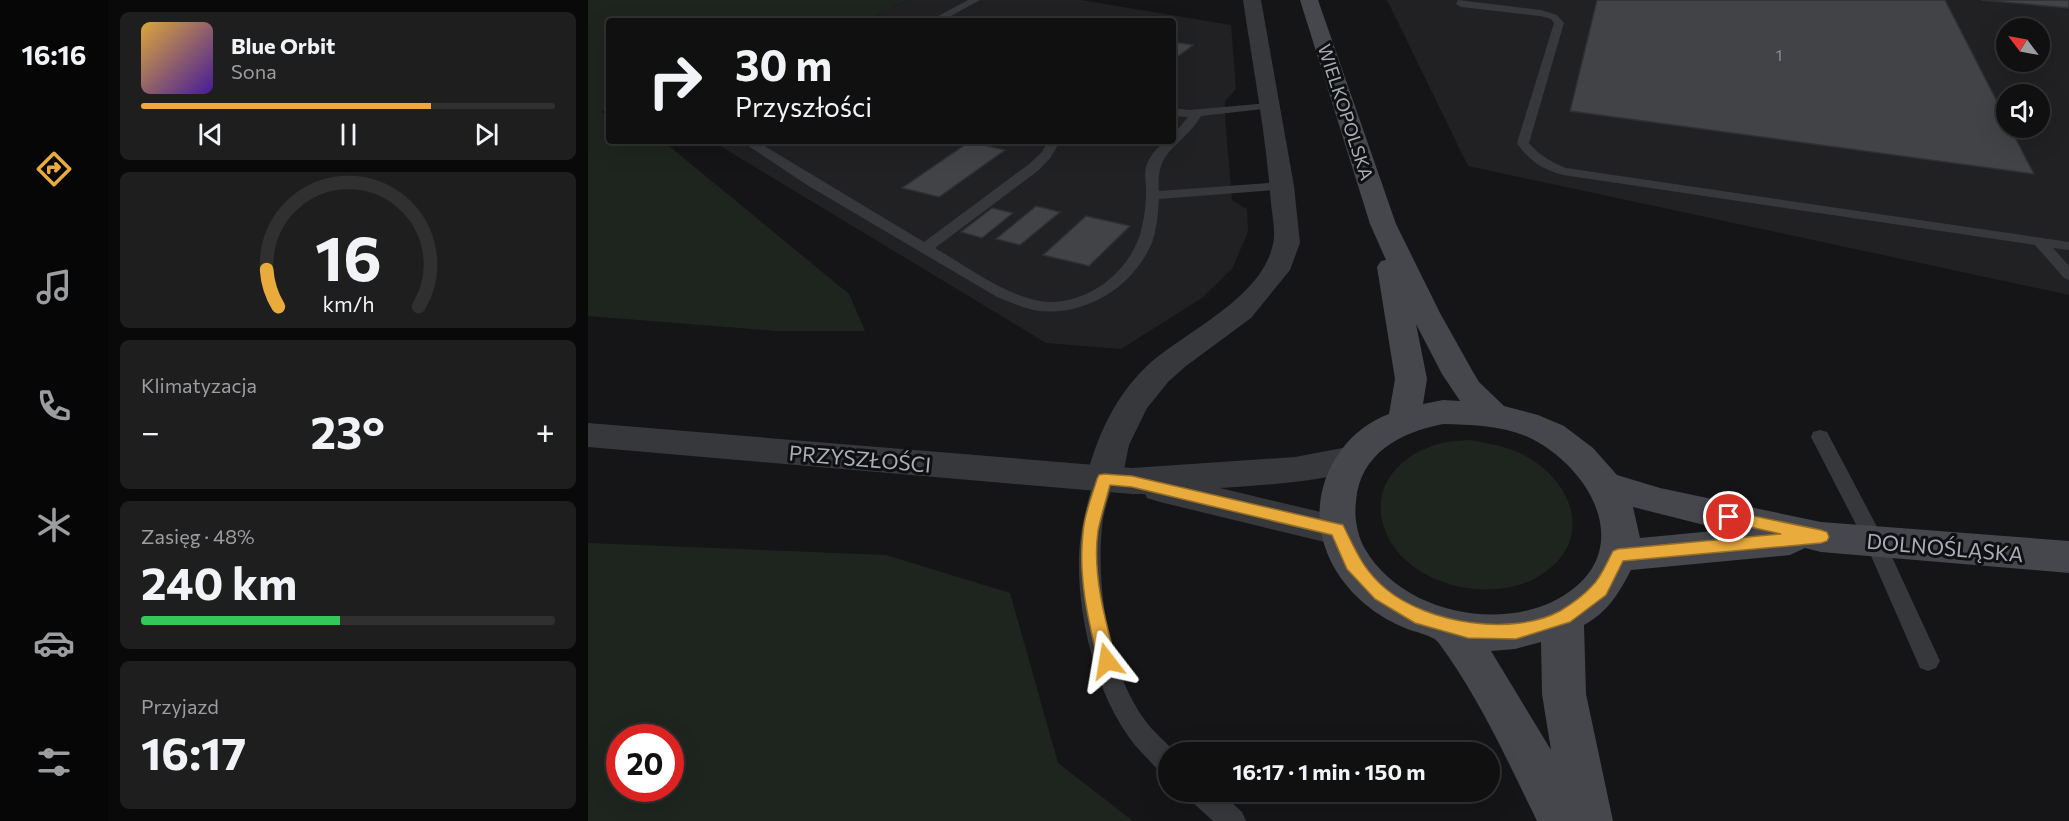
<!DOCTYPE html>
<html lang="pl">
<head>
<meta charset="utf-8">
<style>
	:root { --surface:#101011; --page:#1e1e1f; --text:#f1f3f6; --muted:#9c9d9f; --line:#303031; --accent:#e9ab3c }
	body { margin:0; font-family:Commissioner,sans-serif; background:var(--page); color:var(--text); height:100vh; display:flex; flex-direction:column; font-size:22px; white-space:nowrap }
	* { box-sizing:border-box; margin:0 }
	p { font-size:20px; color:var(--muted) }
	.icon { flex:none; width:33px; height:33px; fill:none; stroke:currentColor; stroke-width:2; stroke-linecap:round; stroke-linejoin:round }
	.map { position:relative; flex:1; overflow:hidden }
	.side { display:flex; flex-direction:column; gap:12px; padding:12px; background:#090909; width:480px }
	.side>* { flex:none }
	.guide { position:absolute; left:18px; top:18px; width:570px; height:126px; border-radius:6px; box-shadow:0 6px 24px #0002,0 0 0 2px var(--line); background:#101011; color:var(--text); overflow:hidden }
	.needle { width:39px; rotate:302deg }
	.tools { position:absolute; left:1408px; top:18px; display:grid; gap:12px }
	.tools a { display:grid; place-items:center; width:54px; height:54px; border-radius:50%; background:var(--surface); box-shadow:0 6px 24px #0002,0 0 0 2px var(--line); font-size:30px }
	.speed { position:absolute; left:18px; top:724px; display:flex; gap:12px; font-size:30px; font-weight:700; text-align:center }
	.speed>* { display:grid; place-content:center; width:78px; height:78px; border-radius:50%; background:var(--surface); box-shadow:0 6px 24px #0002,0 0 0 2px var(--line); line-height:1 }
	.speed .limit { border:9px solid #d22; background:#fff; color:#111 }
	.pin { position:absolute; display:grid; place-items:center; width:51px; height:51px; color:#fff; margin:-26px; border:3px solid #fff; border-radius:50%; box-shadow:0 2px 6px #0007 }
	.me { position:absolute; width:66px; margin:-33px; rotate:346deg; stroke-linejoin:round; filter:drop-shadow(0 0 4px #0008) }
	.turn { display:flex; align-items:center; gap:21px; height:126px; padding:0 30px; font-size:27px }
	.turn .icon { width:78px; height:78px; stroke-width:2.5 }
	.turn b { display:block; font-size:42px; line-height:51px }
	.big { font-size:45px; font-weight:700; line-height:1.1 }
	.side .card { flex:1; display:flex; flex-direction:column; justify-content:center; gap:9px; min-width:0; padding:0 21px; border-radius:9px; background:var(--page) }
	.side .dial { align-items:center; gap:0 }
	.dial svg { height:156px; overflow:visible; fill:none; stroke:var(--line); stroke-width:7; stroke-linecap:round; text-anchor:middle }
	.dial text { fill:var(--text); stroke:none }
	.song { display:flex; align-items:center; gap:18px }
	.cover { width:72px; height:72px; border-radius:9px; background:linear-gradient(135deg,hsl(40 70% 55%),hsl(260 70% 35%)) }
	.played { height:6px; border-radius:3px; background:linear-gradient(90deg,var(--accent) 70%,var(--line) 70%) }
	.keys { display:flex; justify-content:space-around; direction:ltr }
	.heat { display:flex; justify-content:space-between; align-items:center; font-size:33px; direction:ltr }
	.charge { height:9px; border-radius:4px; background:linear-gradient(90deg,#34c759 48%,var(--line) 0) }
	.trip { position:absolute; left:570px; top:742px; width:342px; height:60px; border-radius:30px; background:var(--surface); box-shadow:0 6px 24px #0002,0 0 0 2px var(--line); font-weight:700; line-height:60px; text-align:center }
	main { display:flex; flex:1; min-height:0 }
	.tab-bar { display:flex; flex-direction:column; width:108px; justify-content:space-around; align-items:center; background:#060607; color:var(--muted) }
	.tab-bar .icon { width:42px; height:42px }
	.tab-bar .active { color:var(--accent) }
	.tab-bar b { font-size:27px; color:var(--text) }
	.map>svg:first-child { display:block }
	.built { fill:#212124; fill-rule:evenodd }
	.green { fill:#1e251e; fill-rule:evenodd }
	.building { fill:#424347; stroke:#2f3033; stroke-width:1.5 }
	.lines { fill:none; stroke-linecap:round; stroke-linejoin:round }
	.service { fill:#37383c; fill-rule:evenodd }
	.minor { fill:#37383c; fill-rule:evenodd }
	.tertiary { fill:#37383c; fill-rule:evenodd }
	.secondary { fill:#45474c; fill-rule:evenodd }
	.route { fill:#e9ab3c; stroke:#976f27; stroke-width:1.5 }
	.labels { text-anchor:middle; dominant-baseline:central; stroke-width:6; stroke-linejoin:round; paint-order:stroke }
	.far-number-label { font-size:15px; fill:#8e929b }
	.far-street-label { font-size:18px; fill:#a8adb7; stroke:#101012 }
	.street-label { font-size:21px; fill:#a8adb7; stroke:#101012 }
</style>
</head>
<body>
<main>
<nav class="tab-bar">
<b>16:16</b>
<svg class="icon active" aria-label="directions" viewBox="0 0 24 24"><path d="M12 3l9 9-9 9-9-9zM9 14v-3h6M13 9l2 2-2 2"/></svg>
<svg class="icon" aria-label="music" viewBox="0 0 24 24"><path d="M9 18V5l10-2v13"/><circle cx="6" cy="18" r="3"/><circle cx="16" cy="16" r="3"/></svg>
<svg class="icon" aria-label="phone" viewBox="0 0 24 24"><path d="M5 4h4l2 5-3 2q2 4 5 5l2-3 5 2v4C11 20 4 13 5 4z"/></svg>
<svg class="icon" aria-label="climate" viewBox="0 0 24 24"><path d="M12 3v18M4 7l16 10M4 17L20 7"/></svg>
<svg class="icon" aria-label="car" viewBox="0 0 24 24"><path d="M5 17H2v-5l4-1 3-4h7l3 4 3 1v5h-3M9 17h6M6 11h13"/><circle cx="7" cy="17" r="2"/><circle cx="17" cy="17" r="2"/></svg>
<svg class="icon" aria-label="filters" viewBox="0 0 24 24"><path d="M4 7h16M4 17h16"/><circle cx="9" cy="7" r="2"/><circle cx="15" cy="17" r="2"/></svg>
</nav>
<section class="side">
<div class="card">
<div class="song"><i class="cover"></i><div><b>Blue Orbit</b><p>Sona</p></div></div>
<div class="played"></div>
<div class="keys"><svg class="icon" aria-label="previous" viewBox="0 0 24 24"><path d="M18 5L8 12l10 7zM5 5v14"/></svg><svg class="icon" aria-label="pause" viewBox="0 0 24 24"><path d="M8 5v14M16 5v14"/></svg><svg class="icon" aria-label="next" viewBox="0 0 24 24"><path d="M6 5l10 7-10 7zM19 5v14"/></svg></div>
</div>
<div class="card dial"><svg viewBox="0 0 100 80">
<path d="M14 69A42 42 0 1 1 86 69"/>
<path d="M14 69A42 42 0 0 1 8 50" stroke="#e9ab3c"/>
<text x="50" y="56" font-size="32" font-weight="700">16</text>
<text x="50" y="72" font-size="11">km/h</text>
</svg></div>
<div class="card"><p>Klimatyzacja</p>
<div class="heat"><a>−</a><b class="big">23°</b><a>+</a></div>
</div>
<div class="card"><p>Zasięg · 48%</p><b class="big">240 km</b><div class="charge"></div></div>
<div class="card"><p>Przyjazd</p><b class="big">16:17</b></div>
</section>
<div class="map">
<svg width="1481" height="821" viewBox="0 0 1481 821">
	<rect width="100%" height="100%" fill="#151517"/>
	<path class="built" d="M320,0h173l150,25 5,64 -11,12v16l7,83 15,9 1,23 -16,37 -30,29 -81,51 -75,-6 -334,-202h461v-120h-309z
		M799,0h682v295l-601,-129zM1419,28h33v34h-33zM1419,94h33v34h-33z"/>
	<path class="green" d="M0,0h320l-44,21h-255v87l-8,4 8,3v26h54l186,153 16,37h-88l-189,-15z
		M882,440c21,4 42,7 61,19 50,32 60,91 1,121 -46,22 -120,5 -144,-43 -22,-44 8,-81 50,-93 10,-3 22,-3 32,-4z
		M0,543l298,12 124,38 48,170 75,58h-545zM32,738h50v51h-50z"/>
	<path class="building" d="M1009,0h348l62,121v7h3l24,46 -464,-63z
		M1393,0h88v8z
		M585,42l20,3 -20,15z
		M381,142l36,8 -66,47 -37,-9z
		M448,206l24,6 -40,33 -24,-6z
		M404,208l21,5 -31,25 -21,-6z
		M498,216l44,10 -41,40 -46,-11z"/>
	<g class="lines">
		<path class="service" d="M380,0h12l-38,21h-13z
			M870,0l83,10 16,5 7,8 -35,120c10,12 22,19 37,25l503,74v8l-16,-2 16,18v14l-5,-2 -29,-33 -472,-70c-20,-5 -35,-15 -46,-32l37,-120 -3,-4 -11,-3 -79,-9 -5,-3z
			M681,103l6,3 -2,2 -72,8c-19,32 -46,32 -42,75l123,-9 7,4 -2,3 -128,10c-1,13 -2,28 -6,41 -18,47 -70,79 -120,70 -12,-3 -24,-8 -36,-13l-190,-112 -66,-44h15l168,101 105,-78 13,-12 6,-11h12l-9,16 -12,13 -104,78c30,17 62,42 96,51 48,14 101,-25 111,-72 2,-10 4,-21 4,-32 1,-11 -3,-21 1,-31 5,-11 14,-23 26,-23v-6l15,-18 -15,-1v-8l16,2z
			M1232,430l7,2 58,110 55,119 -4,7 -8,3 -8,-3 -55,-126 -54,-105 2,-5z
			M516,472l7,2 3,5c-4,16 -11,33 -12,49 -6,58 7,143 42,191 9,13 22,23 32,34h-8v22c-11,-4 -16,-12 -24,-20 -46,-47 -67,-136 -65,-200 1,-27 8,-50 15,-76l3,-5z
			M599,792h33l22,20 4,9h-33l-22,-20z"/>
		<path class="minor" d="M655,0h18l33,186 6,57 -10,27 -39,48 -65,48 -17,15 -22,27 -18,37 -7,34 -5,9 -13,4 -13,-4 -5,-9c11,-43 29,-83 62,-114 38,-34 114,-67 125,-121 3,-12 -1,-29 -2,-41 -5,-68 -18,-136 -28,-203z"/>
		<path class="tertiary" d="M0,423l544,45 163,-11 58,-11 12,4 5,9 -5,9c-47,14 -96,17 -145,20l130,31 6,11 -6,11 -13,4 -177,-43 -13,-4 -2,-4h-13l-544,-47z"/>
		<path class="secondary" d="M712,0h18l78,224 44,89 33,59 6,10 25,24 34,9 26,11 29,22 24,27 43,13 161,34 248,19v32l-248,-21 -16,-4 -15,7 -159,15c-12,23 -23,42 -47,55l2,69 27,127h-76c-29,-59 -59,-126 -99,-179 -6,-7 -24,-10 -33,-14 -12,-5 -25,-12 -35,-20 -52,-40 -68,-106 -28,-159 12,-16 28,-28 47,-35l6,-35 -18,-112 4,-6 5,-1 -16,-36zM828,324l26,50 18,27 -17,-1 -20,4 4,-25zM855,424c28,1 58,1 85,13 62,29 110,113 35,159 -61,37 -161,17 -198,-47 -8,-14 -11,-32 -9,-48 4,-48 45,-69 87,-77zM1045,507l91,23 -84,8zM953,642l1,52 9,56 -60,-99 24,-2z"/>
	</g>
	<path class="route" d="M516,474l28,2 211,49c13,26 20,45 43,64 41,34 126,48 174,22 10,-6 24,-16 32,-25 9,-8 15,-24 21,-35l5,-2 163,-15 -57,-13 -2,-4 2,-4 5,-2 92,19 6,2 2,5 -2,4 -6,2 -198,18 -17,34 -36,27 -54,17 -48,-1 -53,-15 -40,-24 -28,-30 -15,-34 -200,-48 -22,-2c-4,15 -9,31 -12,46 -6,42 7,89 18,130l-3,5 -6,3 -6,-3 -3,-5c-10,-42 -20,-85 -15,-128 1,-18 9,-37 14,-54l2,-4z"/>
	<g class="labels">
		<g class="far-number-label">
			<text x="1191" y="55">1</text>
		</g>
		<g class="far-street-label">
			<text transform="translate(758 112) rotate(72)">WIELKOPOLSKA</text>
		</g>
		<g class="street-label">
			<text transform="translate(272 458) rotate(5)">PRZYSZŁOŚCI</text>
			<text transform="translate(1357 547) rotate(5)">DOLNOŚLĄSKA</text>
		</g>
	</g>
</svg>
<div class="tools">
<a><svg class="needle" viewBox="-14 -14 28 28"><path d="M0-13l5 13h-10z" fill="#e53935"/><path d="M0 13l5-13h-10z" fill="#9c9d9f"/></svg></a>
<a><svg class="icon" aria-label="sound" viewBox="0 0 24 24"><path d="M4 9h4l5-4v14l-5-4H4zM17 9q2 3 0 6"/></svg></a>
</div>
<div class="speed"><div class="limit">20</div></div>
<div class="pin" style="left:1141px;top:517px;background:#d93025"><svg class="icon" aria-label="arrive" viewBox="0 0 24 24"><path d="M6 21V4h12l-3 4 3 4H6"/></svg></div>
<svg class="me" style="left:519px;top:661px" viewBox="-20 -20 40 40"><path d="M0-17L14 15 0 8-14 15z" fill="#e9ab3c" stroke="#fff" stroke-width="4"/></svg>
<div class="trip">16:17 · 1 min · 150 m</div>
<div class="guide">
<div class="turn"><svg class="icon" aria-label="right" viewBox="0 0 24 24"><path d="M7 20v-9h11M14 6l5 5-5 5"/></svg><div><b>30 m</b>Przyszłości</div></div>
</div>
</div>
</main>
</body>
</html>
